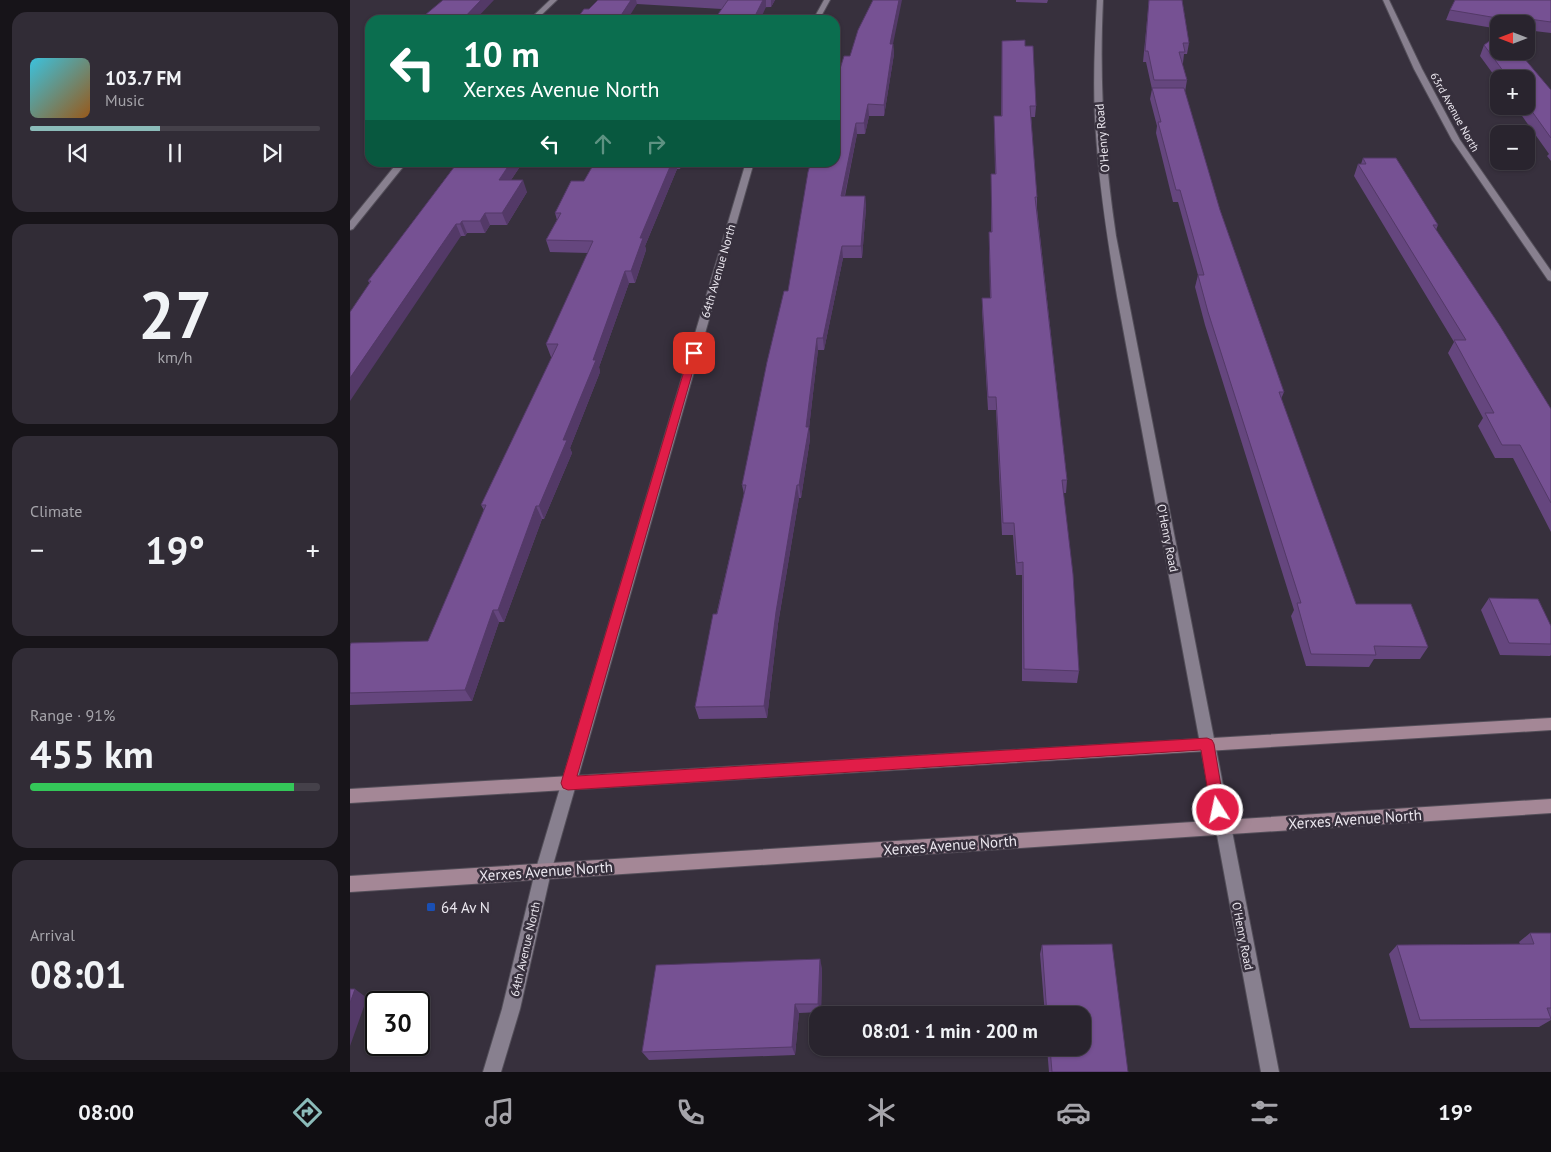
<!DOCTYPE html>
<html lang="en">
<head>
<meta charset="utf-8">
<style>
	:root { --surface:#29242e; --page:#312c36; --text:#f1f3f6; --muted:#a5a4aa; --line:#45414a; --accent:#8bbbb9 }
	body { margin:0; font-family:"PT Sans",sans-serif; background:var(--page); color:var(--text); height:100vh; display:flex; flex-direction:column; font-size:19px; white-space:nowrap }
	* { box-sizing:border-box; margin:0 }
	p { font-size:16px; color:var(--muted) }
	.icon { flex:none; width:28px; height:28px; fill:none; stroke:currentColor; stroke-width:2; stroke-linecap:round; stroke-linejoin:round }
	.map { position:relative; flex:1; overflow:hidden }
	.details { display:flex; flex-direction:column; gap:12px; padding:12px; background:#171419; width:350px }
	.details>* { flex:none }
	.top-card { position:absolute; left:15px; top:15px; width:475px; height:152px; border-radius:15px; box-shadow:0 1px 4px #0004,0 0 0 1px var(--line); background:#0b6e4f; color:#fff; overflow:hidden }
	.needle { width:32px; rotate:270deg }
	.tools { position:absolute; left:1140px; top:15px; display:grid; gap:10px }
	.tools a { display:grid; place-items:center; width:45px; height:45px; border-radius:10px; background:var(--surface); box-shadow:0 1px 4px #0004,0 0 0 1px var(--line); font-size:25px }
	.speed { position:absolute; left:15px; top:991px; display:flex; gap:10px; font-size:25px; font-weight:700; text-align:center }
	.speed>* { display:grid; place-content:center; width:65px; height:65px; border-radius:50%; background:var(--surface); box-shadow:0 1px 4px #0004,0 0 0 1px var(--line); line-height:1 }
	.speed .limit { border:2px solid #111; border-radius:8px; background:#fff; color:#111 }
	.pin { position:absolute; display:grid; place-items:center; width:42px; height:42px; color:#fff; margin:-21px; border-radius:10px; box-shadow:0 2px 8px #0006 }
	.me { position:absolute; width:55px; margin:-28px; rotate:350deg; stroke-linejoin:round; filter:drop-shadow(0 0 4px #0008) }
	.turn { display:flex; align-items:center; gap:18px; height:105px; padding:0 15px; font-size:22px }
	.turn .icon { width:65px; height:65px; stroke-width:2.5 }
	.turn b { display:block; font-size:35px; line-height:42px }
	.lanes { display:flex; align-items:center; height:48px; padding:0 15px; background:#0003; justify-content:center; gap:25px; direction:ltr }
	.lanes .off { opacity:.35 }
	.big { font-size:38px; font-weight:700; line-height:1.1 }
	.details .tile { flex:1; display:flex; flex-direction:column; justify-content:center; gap:8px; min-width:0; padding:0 18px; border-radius:15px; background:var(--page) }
	.details .dial { align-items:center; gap:0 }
	.dial b { font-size:65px; line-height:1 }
	.song { display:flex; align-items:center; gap:15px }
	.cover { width:60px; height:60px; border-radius:8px; background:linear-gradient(135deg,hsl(190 70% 55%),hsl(30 70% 35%)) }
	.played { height:5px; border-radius:2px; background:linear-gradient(90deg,var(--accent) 45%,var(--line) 45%) }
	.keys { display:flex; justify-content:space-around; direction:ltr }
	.heat { display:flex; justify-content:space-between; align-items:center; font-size:28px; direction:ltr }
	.charge { height:8px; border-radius:4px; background:linear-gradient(90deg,#34c759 91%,var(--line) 0) }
	.trip { position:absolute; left:459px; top:1006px; width:282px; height:50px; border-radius:15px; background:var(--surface); box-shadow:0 1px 4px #0004,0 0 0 1px var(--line); font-weight:700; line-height:50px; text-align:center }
	.menu { display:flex; height:80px; justify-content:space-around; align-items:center; background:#100e12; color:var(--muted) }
	.menu .icon { width:35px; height:35px }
	.menu .current { color:var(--accent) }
	.menu b { font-size:22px; color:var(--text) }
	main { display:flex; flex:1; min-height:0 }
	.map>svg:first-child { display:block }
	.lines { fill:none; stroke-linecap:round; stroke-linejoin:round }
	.street-casing { stroke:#534e59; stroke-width:2 }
	.secondary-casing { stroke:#534e59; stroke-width:2 }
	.street { fill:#88808f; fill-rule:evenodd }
	.secondary { fill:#a48796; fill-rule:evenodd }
	.wall { fill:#65467e }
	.shaded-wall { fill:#533967 }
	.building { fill:#765193; stroke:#533967 }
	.route { fill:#e11d48; stroke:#92132f }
	.transit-dot { fill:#1a4fb4; stroke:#37303d; stroke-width:2 }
	.labels { text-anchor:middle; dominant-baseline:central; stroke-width:5; stroke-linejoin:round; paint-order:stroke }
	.far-street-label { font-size:11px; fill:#ebe7ef; stroke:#37303d }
	.street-label { font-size:12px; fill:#ebe7ef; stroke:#37303d }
	.near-street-label { font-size:15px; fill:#ebe7ef; stroke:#37303d }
	.near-poi-label { font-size:15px; fill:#ebe7ef; stroke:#37303d; text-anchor:start }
</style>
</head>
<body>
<main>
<section class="details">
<div class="tile">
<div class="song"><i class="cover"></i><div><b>103.7 FM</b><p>Music</p></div></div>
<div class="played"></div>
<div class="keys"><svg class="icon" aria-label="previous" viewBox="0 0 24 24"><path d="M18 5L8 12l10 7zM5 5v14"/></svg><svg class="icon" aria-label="pause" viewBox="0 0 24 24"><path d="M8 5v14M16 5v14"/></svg><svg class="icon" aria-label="next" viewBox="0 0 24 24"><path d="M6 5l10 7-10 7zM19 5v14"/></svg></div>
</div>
<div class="tile dial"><b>27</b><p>km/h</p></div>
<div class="tile"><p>Climate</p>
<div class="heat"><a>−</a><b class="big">19°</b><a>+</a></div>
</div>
<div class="tile"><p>Range · 91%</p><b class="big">455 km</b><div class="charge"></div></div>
<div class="tile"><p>Arrival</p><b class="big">08:01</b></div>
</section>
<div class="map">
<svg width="1201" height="1072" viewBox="0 0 1201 1072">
	<rect width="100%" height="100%" fill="#37303d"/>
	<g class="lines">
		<defs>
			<path id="street" d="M200,0h7l-21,20h-7z
				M474,0h6l-11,20h-6z
				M747,0h6c-4,83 1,154 13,236l163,836h-18l-144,-776c-10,-59 -19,-118 -22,-178 -2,-39 0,-79 2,-118z
				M1033,0h6l33,69 38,71 91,131v10l-3,-1 -96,-140 -38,-71z
				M48,162h9l-54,67 -3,1v-9z
				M396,162h8l-203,710 -31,137 -19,63h-18l19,-63 33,-137z"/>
			<path id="secondary" d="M1201,718v12l-1201,73v-14z
				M1201,799v14l-1201,79v-16z"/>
		</defs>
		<use href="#street" class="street-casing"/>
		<use href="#secondary" class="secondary-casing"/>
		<use href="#street" class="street"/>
		<use href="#secondary" class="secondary"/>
	</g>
	<path class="wall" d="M248,0h177l-4,7 -49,2 -85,-5 -48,5z
		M666,0h32l-1,3 -31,-1z
		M799,0h33l7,43 -2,11h-3l-1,9h-1l5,17 -2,12 35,118 64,182 -3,7 75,205 72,43 -8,12h-46l-5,8 -63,-1 -15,-50 3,-6 -89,-285 -10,-38 3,-12 -20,-73h-5l-17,-69 1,-7 -7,-27 2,-10 -6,-27h-3z
		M1201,0v33l-25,-3v-6h-27v5l-53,-9 4,-10z
		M652,41l23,5 11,60 -1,11h-4l6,80v11l30,272 -1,13h-3l16,178 -2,12 -55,-2v-106h-6l-3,-40h-11l-6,-125h-8l-6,-100v-12h8l-1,-54v-12h2v-58h4l-1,-58h7z
		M543,44l1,10 -10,62h-15l-4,18h-8l-12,62h20l1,12 -4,50h-19l-19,92h-6l-9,78 1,11 -9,59h-2l-21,126 -11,94 -68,1 -4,-12 49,-213 -2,-9 46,-194 62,-235z
		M1134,45l67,45v71l-4,-5 2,-2 -34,-48h11v-27h-27v3l-19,-26z
		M1013,158l75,67 -2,5 115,179v123l-38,-74h-18l-17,-32 5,-8 -35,-65 6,-11 -100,-166 4,-12h3z
		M108,162h65l-12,18 16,12 -20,33h-17l-5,8h-18l-2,3h-4l-91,48 -2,-3z
		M245,162h87l-2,7h-3l-32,77 1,4 -11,33h-6l-30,84 1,5 -30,76 2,5 -28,66h-2l-38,103h-5l-27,79 -122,4v-59l78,-5 56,-131 -3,-5 71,-148h-1l-5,-13 42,-91 -38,-1 -4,-12 11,-20 -2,-7 29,-32z
		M1139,598l62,28v29l-1,1 -50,-1 -19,-45z
		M1180,933h21v87l-12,7 -129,1 -21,-74 8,-9 123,-1 -1,-2z
		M692,945l86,127h-79l-2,-24h35v-33h-37l-5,-61z
		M472,968l-1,44 -22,1 -4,42 -146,5 -7,-8z"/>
	<path class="shaded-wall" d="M131,0h13l-19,20h-13z
		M281,0h5l1,4 -10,16h-9z
		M413,0h3v7l-6,13h-7z
		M421,0h4l-4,7z
		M549,0h3l-11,54 -1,-10z
		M543,44l1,10 -10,62v-11z
		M518,104l1,12 -4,18 -1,-11z
		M506,123l1,11 -15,74 -1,-12z
		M161,162h12l-20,30 -4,-12z
		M322,162h4l1,7 -32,77 1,4 -11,33 -4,-12 9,-33z
		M328,162h4l-2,7z
		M173,180l4,12 -20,33 -5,-12z
		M515,196l1,12 -4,50 -1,-12z
		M135,213l5,12 -5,8 -5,-12z
		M112,221l5,12 -2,3 -5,-12z
		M106,224l5,12 -111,165v-23z
		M492,246l1,12 -19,92 -1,-12z
		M275,271l4,12 -30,84 1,5 -30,76 2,5 -28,66 -5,-13z
		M467,338l1,12 -9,78 1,11 -9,59 -2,-13z
		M447,485l2,13 -21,126 -11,94 -3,-12 12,-94z
		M186,506l6,13 -38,103 -6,-12z
		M143,610l6,12 -27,79 -7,-11z
		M470,959l2,9 -1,44 -3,-8z
		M5,989l12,9 -17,48v-43z
		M445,1004l4,9 -4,42 -3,-8z"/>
	<path class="building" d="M93,0h38l-19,20h-43z
		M248,0h33l-13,20h-42l8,-11h5z
		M378,0h35l-10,20h-39z
		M523,0h26l-9,44h3l-9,61 -16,-1 -4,19h-8l-15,73h24l-4,50h-19l-19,92h-6l-11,89h3l-10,58h-2l-21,127 -12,94 -69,1 18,-93h4l29,-129h-4l25,-123 17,-71h4l20,-119 3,-10h24v-77l9,-29h6l8,-26z
		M799,0h33l7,43h-6l2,9h-6l8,28h-33l-6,-29h-3z
		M1105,0h96v22l-44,-6 2,4 -59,-10z
		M1149,34v17h19l33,39v48l-25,-35v-24h-17l-25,-34z
		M675,40v6h8l3,60h-6l7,91h-2l32,283h-5l11,94 6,97 -55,-2 -1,-107 -6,1 -3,-40h-11l-7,-126h-8l-6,-99h9l-2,-66h3l-1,-58h5l-2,-58h8v-75z
		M802,88h32l36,122 64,182h-5l77,212h55l17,43 -54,-1 2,9 -65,-1 -14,-51h4l-93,-291 -10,-37h6l-24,-85h-4l-18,-68h3z
		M1013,158h33l42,67h-5l67,101 51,83v94l-31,-58h-18l-17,-32h9l-40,-73h12l-108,-176h8z
		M108,162h53l-12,18h24l-21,33h-17l-5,8h-18l-2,3h-4l-106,154v-66l21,-31h-3z
		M245,162h77l-32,76h3l-12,33h-6l-32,89h3l-33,80h4l-28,66h-3l-38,104h-5l-28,80 -115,3v-47l1,-3 77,-2 58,-136h-5l77,-161h-12l47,-103 -47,-1 15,-27h-6l16,-32h13z
		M1139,598l49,1 13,27v18l-42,-1z
		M1180,933h21v75h-4l4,11 -131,1 -23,-75 137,-1z
		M762,944l16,128h-76l-2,-24h32v-33h-35l-5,-70z
		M470,959l-2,45h-23l-3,43 -150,5 14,-87z
		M0,989h5l-5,14z"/>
	<path class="route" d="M340,351l8,2 -121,423 630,-38 5,2 2,4 11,66 -2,5 -5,2 -5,-2 -2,-5 -10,-60 -633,40 -5,-2 -2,-5z"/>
	<rect class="transit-dot" x="76" y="902" width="10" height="10" rx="2.5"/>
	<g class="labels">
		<g class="far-street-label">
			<text transform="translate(1105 112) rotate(61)">63rd Avenue North</text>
		</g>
		<g class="street-label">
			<text transform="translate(752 138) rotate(-95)">O'Henry Road</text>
			<text transform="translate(368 271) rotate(-74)">64th Avenue North</text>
			<text transform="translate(818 538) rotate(79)">O'Henry Road</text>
			<text transform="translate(893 936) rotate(79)">O'Henry Road</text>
			<text transform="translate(175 949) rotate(-77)">64th Avenue North</text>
		</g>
		<g class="near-street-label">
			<text transform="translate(1005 819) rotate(-4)">Xerxes Avenue North</text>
			<text transform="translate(600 845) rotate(-4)">Xerxes Avenue North</text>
			<text transform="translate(196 871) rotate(-4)">Xerxes Avenue North</text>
		</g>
		<g class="near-poi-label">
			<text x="91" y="907">64 Av N</text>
		</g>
	</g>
</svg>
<div class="tools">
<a><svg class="needle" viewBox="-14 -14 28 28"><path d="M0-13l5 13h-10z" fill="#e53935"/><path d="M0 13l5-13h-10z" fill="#a5a4aa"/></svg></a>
<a>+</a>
<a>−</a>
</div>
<div class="speed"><div class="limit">30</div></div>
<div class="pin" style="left:344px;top:353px;background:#d93025"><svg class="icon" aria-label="arrive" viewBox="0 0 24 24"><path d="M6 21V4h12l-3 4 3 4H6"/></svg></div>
<svg class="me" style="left:868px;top:810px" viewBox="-20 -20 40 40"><circle r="17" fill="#e11d48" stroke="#fff" stroke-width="3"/><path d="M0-11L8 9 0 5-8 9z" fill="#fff"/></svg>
<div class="trip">08:01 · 1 min · 200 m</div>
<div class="top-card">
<div class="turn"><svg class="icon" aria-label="left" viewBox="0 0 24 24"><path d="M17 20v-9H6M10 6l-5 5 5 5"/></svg><div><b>10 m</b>Xerxes Avenue North</div></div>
<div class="lanes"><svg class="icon" aria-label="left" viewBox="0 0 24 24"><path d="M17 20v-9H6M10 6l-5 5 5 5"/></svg><svg class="icon off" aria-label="ahead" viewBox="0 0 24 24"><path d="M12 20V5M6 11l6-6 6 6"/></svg><svg class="icon off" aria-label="right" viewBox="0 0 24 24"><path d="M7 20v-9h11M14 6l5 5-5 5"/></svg></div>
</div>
</div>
</main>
<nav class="menu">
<b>08:00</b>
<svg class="icon current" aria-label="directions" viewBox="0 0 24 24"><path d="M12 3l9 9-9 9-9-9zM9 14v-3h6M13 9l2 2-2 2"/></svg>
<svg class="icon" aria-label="music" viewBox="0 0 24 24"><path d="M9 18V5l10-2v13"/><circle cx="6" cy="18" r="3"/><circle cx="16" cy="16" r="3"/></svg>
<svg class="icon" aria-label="phone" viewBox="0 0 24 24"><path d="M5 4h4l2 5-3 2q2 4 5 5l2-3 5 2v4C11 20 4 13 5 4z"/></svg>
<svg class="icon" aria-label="climate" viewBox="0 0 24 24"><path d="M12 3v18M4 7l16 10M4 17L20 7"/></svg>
<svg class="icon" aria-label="car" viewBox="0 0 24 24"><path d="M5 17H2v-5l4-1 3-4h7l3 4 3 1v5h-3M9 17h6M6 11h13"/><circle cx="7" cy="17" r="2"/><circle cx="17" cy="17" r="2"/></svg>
<svg class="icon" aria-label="filters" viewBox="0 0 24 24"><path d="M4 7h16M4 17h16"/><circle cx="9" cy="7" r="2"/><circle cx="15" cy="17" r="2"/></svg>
<b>19°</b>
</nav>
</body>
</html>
